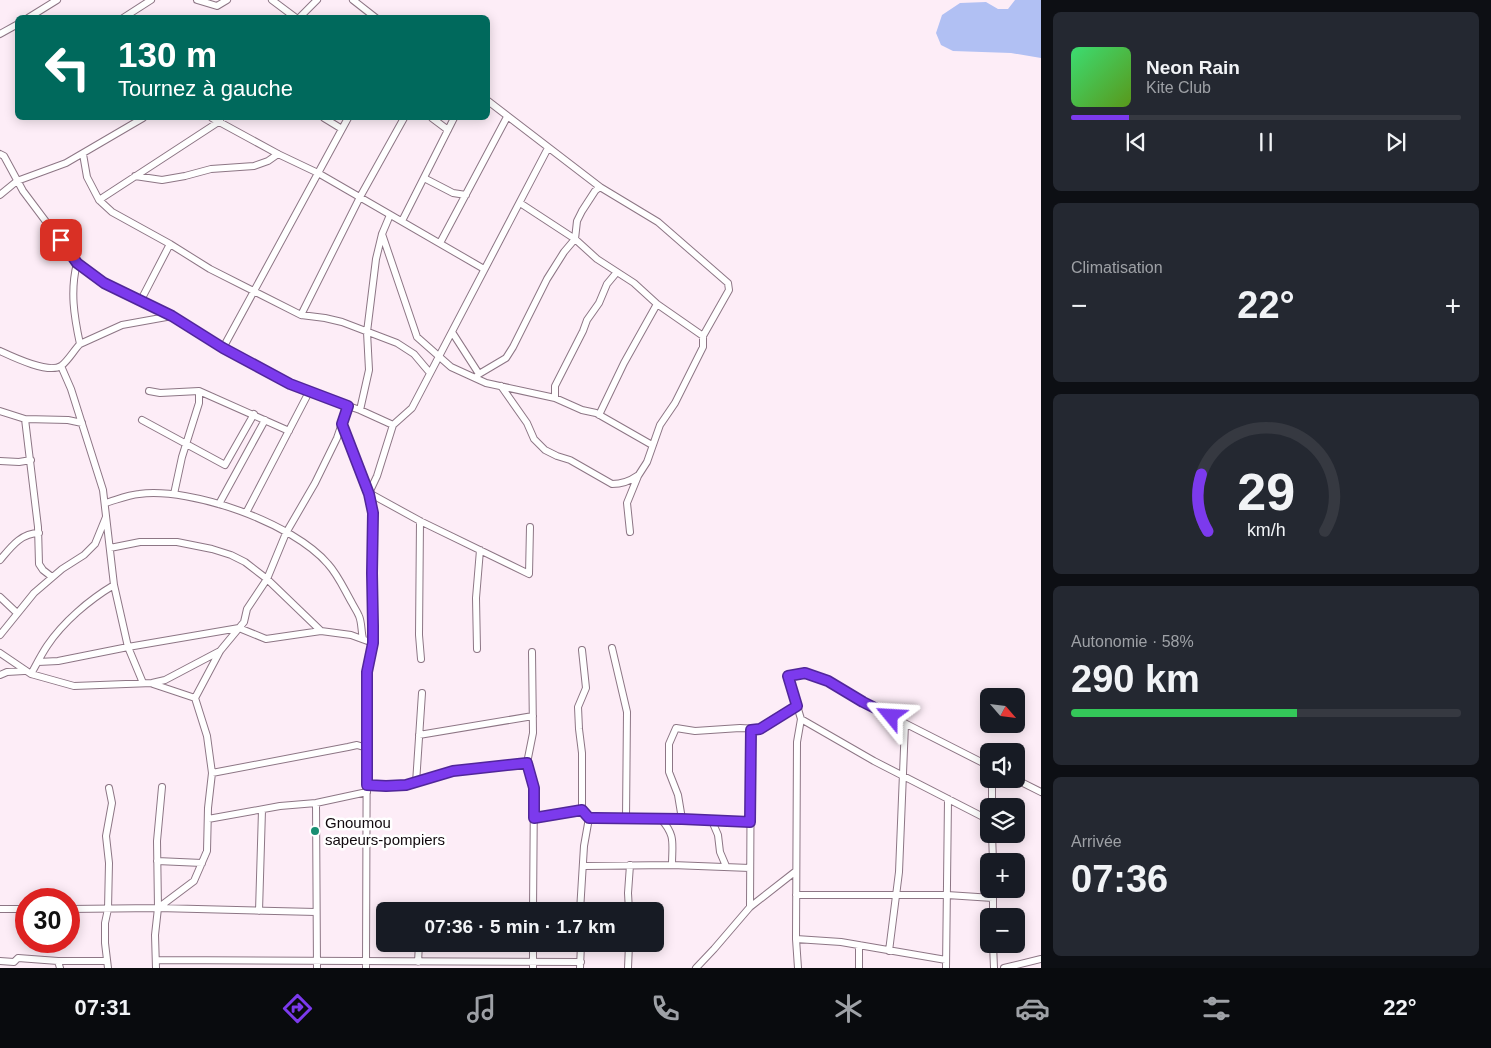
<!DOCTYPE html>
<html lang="fr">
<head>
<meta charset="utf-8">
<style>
	:root { --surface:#171b24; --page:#242831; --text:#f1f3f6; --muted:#9ea1a6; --line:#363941; --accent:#7c3aed }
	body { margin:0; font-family:Helvetica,sans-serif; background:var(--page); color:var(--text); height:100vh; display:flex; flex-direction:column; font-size:19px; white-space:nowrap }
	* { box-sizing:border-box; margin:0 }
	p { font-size:16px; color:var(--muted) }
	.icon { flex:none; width:28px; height:28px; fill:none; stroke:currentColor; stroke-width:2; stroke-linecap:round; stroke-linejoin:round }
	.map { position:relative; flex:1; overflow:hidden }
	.side { display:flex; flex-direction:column; gap:12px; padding:12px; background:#0d0f14; width:450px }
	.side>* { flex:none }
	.guide { position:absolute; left:15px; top:15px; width:475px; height:105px; border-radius:8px; box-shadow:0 2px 12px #0003; background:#00695c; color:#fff; overflow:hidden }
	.needle { width:32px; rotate:118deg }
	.fabs { position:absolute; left:980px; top:688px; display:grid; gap:10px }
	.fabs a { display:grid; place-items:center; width:45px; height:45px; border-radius:8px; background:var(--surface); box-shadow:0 2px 12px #0003; font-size:25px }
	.speed { position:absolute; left:15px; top:888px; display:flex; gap:10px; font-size:25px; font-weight:700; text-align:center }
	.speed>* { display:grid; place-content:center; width:65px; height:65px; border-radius:50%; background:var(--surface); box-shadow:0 2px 12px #0003; line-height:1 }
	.speed .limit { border:8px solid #d22; background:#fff; color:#111 }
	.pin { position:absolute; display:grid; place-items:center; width:42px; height:42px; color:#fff; margin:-21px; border-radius:10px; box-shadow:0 2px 8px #0006 }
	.me { position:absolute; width:55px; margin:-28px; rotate:297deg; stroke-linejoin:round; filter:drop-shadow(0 0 4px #0008) }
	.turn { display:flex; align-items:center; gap:18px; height:105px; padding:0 20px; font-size:22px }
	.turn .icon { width:65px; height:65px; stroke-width:2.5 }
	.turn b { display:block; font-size:35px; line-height:42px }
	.big { font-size:38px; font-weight:700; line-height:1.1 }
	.side .widget { flex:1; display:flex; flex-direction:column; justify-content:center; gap:8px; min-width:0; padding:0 18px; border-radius:8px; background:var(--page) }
	.side .dial { align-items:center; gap:0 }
	.dial svg { height:130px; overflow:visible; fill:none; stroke:var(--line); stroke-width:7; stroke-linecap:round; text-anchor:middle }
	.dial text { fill:var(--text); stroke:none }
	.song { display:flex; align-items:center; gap:15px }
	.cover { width:60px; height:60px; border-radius:8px; background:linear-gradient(135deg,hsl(140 70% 55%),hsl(90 70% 35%)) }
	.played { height:5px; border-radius:2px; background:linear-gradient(90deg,var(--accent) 15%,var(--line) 15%) }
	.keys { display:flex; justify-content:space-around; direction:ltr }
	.heat { display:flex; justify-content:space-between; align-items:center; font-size:28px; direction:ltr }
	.charge { height:8px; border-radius:4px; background:linear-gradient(90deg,#34c759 58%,var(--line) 0) }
	.trip { position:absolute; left:376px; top:902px; width:288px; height:50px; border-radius:8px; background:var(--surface); box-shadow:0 2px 12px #0003; font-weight:700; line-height:50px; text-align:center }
	.menu { display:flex; height:80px; justify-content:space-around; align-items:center; background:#090b0e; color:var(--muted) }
	.menu .icon { width:35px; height:35px }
	.menu .selected { color:var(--accent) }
	.menu b { font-size:22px; color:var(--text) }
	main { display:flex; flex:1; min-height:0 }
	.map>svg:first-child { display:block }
	.water { fill:#b1c0f3 }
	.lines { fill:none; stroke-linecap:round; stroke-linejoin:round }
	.minor-casing { stroke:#8d7685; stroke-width:8 }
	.minor { stroke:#fff; stroke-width:6 }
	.route-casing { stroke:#51269a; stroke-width:12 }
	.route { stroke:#7c3aed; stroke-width:9 }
	.poi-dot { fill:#188e72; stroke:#fff; stroke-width:2 }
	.labels { text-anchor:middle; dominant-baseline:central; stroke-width:5; stroke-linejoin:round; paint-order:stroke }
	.poi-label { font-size:15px; fill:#11090e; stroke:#fff; text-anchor:start }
</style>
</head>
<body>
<main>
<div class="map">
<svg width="1041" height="968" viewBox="0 0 1041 968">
	<rect width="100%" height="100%" fill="#fdedf7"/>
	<path class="water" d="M1015,0h26v58l-30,-5 -58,-2 -12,-6 -5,-12 6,-18 18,-12 26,-1 12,7h10z"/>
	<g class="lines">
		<defs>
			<path id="minor" d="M197,0l20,6 10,-6
				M272,0l24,18
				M353,0l23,18
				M28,18l29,-18
				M123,18l28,-18
				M299,18l18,-18
				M0,34l18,-10
				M488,101l112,86
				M212,118l66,36 40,19 166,96
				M324,118l18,11
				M432,118l16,12
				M0,154l4,2 19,35 54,72 27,20 68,33 51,32 67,36 38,15 32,11 33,15
				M83,154l4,23 12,23 13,12 58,32 40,25 91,46 24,3 17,4 55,21 17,11 16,19
				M135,176l27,4 23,-4 26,-7 43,-3 14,-5 10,-7
				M424,178l29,15 13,2
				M0,195l17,-14 49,-18 77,-45
				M99,200l121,-79
				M520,203l55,36 22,20 37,24 23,21 46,32v11l-28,56 -15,22 -13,37 -9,14 -11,27 3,29
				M402,221l52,-103
				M382,234l35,103 34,30 35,16 69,15 27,12 14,3 56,32
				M440,243l67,-126
				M141,300l29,-56
				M301,315l59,-118 44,-79
				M452,332l27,42
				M80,344l42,-19 50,-9
				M223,348l125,-230
				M0,351c13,6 48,23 61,15 7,-5 13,-16 19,-22 -6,-28 -10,-53 -3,-81
				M475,378l4,-4 27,-16 7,-11 34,-68 17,-27 11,-13 2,-18 5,-10 13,-20 5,-4 58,35 70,61 1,7 -26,46
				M501,386l26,37 7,16 11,11 12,6 13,4 42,24c8,0 18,-3 25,-8
				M149,391l11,2 39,-2 90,40
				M555,398v-12l28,-55 4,-11 12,-17 8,-19 10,-12
				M360,410l9,-40 -2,-38 9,-73 6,-25 8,-19
				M0,411l25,8 43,1 14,3
				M599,415l25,-52 33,-59
				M25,419l13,108 1,37 4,6 9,7
				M142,420l83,45 29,-51
				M342,425l27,68 51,28 109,53 1,-47
				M0,461l19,1 12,-2
				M174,494l8,-37 17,-54v-12
				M105,503c11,-3 23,-8 34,-9 53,-7 154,29 189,70 10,11 16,25 24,39 2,4 5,8 7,13 3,7 2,15 4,23
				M219,504l46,-84
				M246,513l63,-121
				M420,521l-1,114 2,24
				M110,548l30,-6h37l35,7 19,6 14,7 22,17 54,52 30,4 22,8
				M0,560c11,-13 21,-27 39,-27
				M114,585l14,62 15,36
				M0,597l17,16
				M0,635l34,-42 28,-24 22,-14 11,-11 11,-27
				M612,648l15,64 -1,106
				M477,649l-1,-51 4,-48
				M582,650l4,38 -8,19 1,22 3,24v57
				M532,652l1,81 -6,30 7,25 -1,123
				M0,653l31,21 43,12 78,-3 13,-3 55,-29
				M38,662l20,-1 70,-14 111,-19 27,11 55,-8
				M31,674c5,-9 10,-19 16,-28 16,-24 42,-46 67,-61l-11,-95 -32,-101 -10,-23
				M0,675l7,-3 17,-1
				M153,684l42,14
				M801,719l73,42 115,59
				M419,735l114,-19
				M212,773l136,-26 9,-2 10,3
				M992,779v27
				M1015,779l26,13
				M416,783l6,-90
				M367,785h39l47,-14 74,-8
				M316,803l1,165
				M534,818l48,-8 7,8h7l86,1 68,4
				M208,819l72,-13 36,-3 51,-11
				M661,819c15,17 11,24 11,46
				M682,819l-4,-24 -9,-23v-28l7,-16 19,3 45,-3 19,1 38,-23
				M712,821l6,14 2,17 6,14
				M992,834l1,27
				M157,861l45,2
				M584,866l88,-1 78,3
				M796,895h151l46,3
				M750,907l1,-177
				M158,908l36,-27 13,-30 1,-43 4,-35 -5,-37 -12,-38 25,-47 24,-29 3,-13 20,-30 19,-46 29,-50 22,-45 11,-32
				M0,909h26
				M69,909l89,-1 158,4
				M259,911l3,-101
				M580,911l4,-65 5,-28
				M629,911l-1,-18 2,-28
				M993,916v-27
				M796,939l45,3 105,18
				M993,944l1,24
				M889,951l10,-79 6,-148
				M156,960l425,2
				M0,961l14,1 4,-4 40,3 2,7
				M58,961h48
				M418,962l1,-18
				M108,968l-3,-25v-20l3,-14 1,-46 -3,-27 6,-33 -3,-15
				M156,968l-1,-33 3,-27 -1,-67 5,-54
				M366,968l1,-296 6,-29v-17l-2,-53 2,-60 -4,-20 8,-17 16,-51 19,-17 136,-260
				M533,968v-24
				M580,968l1,-24
				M628,968l1,-24
				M696,968l18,-19 36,-42 46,-36
				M798,968l-2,-29 1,-197 4,-23 -13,-43 17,-3 23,8 35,21 126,64
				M859,968v-23
				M946,968l2,-169
				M1004,968l37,-9"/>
		</defs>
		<use href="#minor" class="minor-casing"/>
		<use href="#minor" class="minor"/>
	</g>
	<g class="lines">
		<defs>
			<path id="route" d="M61,240l16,23 27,20 68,33 51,32 67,36 58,22 -6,18 27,70 4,19 -1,60 1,53v17l-6,29v113l19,1 20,-1 47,-14 74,-8 7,25v30l48,-8 7,8h7l86,1 68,3 1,-92 9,-1 37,-23 -9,-30 17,-3 23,8 35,21 28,14"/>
		</defs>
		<use href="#route" class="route-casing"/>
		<use href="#route" class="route"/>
	</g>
	<circle class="poi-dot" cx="315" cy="831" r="5"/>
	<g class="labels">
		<g class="poi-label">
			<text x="325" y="822">Gnoumou<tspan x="325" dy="17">sapeurs-pompiers</tspan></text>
		</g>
	</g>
</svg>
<div class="fabs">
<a><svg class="needle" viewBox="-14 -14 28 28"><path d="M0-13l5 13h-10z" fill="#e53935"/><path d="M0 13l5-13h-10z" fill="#9ea1a6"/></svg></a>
<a><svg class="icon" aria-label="sound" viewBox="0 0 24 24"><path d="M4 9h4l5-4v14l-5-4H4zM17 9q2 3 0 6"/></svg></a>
<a><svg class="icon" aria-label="layers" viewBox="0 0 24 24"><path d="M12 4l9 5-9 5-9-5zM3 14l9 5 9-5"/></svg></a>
<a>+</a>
<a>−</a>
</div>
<div class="speed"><div class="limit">30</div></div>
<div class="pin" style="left:61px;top:240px;background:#d93025"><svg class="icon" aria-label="arrive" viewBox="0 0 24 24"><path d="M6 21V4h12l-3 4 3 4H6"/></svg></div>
<svg class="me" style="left:891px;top:716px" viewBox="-20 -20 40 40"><path d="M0-17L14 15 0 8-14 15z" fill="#7c3aed" stroke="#fff" stroke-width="4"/></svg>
<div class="trip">07:36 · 5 min · 1.7 km</div>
<div class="guide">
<div class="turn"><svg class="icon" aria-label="left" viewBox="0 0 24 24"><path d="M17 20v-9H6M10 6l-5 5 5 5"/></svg><div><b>130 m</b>Tournez à gauche</div></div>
</div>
</div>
<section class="side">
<div class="widget">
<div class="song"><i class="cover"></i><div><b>Neon Rain</b><p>Kite Club</p></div></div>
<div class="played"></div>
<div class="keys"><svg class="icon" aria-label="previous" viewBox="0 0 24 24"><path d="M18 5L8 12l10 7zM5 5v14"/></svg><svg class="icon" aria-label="pause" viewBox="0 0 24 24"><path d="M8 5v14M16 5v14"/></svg><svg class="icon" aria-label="next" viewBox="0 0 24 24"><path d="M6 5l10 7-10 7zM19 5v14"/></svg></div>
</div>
<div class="widget"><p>Climatisation</p>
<div class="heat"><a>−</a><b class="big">22°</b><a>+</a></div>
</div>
<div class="widget dial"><svg viewBox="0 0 100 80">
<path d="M14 69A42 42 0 1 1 86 69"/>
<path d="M14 69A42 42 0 0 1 10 34" stroke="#7c3aed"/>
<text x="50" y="56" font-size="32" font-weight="700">29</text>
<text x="50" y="72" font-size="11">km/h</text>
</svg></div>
<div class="widget"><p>Autonomie · 58%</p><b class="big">290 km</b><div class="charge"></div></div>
<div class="widget"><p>Arrivée</p><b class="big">07:36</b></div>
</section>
</main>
<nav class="menu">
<b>07:31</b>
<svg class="icon selected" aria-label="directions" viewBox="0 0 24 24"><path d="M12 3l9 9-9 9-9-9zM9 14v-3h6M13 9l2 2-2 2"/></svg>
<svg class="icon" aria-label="music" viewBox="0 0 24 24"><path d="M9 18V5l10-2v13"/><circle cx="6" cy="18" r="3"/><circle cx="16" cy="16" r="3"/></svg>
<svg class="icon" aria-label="phone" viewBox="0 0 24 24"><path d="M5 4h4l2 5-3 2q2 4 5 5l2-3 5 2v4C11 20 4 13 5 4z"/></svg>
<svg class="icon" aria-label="climate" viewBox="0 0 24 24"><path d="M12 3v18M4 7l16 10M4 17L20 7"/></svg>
<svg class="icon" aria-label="car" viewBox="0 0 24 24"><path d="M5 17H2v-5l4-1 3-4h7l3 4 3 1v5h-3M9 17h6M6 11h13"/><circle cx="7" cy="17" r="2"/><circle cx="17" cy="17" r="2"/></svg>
<svg class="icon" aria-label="filters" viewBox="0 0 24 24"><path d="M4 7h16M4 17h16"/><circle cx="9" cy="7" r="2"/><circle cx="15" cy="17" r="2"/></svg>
<b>22°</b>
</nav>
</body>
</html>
